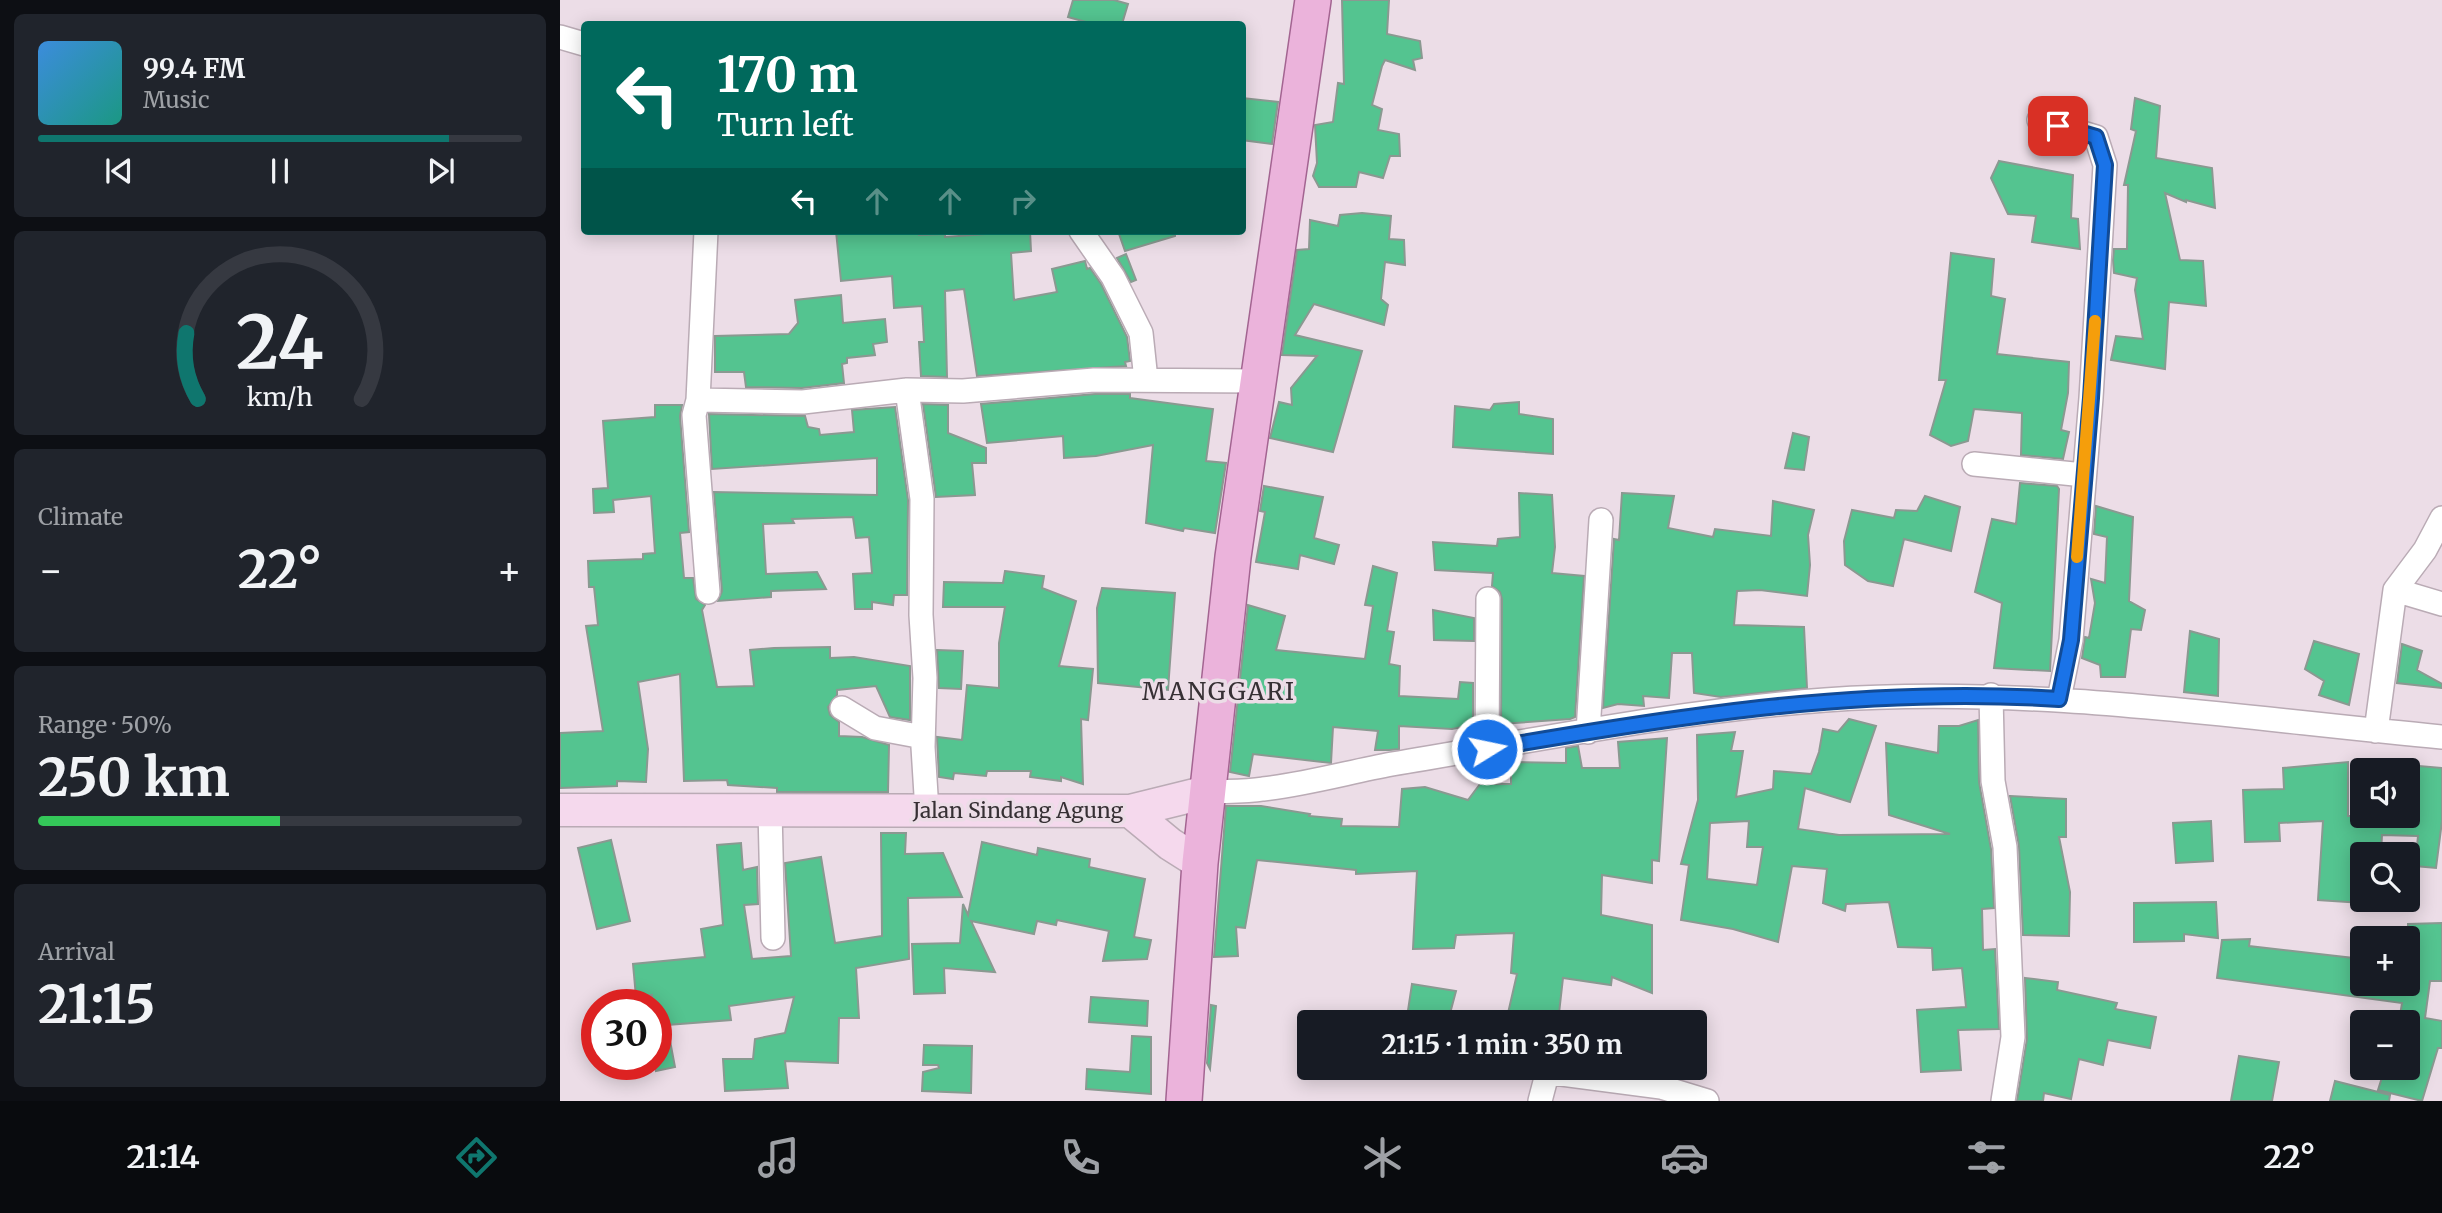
<!DOCTYPE html>
<html lang="en">
<head>
<meta charset="utf-8">
<style>
	:root { --surface:#171b24; --page:#20242c; --text:#f1f3f6; --muted:#9ea1a6; --line:#363941; --accent:#0f766e }
	body { margin:0; font-family:Merriweather,serif; background:var(--page); color:var(--text); height:100vh; display:flex; flex-direction:column; font-size:26px; white-space:nowrap }
	* { box-sizing:border-box; margin:0 }
	p { font-size:23px; color:var(--muted) }
	.icon { flex:none; width:38px; height:38px; fill:none; stroke:currentColor; stroke-width:2; stroke-linecap:round; stroke-linejoin:round }
	.map { position:relative; flex:1; overflow:hidden }
	.details { display:flex; flex-direction:column; gap:14px; padding:14px; background:#0d0f14; width:560px }
	.details>* { flex:none }
	.top-card { position:absolute; left:21px; top:21px; width:665px; height:214px; border-radius:7px; box-shadow:0 4px 18px #0003; background:#00695c; color:#fff; overflow:hidden }
	.tools { position:absolute; left:1790px; top:758px; display:grid; gap:14px }
	.tools a { display:grid; place-items:center; width:70px; height:70px; border-radius:7px; background:var(--surface); box-shadow:0 4px 18px #0003; font-size:35px }
	.speed { position:absolute; left:21px; top:989px; display:flex; gap:14px; font-size:35px; font-weight:700; text-align:center }
	.speed>* { display:grid; place-content:center; width:91px; height:91px; border-radius:50%; background:var(--surface); box-shadow:0 4px 18px #0003; line-height:1 }
	.speed .limit { border:10px solid #d22; background:#fff; color:#111 }
	.pin { position:absolute; display:grid; place-items:center; width:60px; height:60px; color:#fff; margin:-30px; border-radius:14px; box-shadow:0 4px 10px #0006 }
	.me { position:absolute; width:77px; margin:-38px; rotate:80deg; stroke-linejoin:round; filter:drop-shadow(0 0 5px #0008) }
	.turn { display:flex; align-items:center; gap:24px; height:147px; padding:0 21px; font-size:32px }
	.turn .icon { width:91px; height:91px; stroke-width:2.5 }
	.turn b { display:block; font-size:49px; line-height:60px }
	.lanes { display:flex; align-items:center; height:66px; padding:0 21px; background:#0003; justify-content:center; gap:35px; direction:ltr }
	.lanes .off { opacity:.35 }
	.big { font-size:52px; font-weight:700; line-height:1.1 }
	.details .card { flex:1; display:flex; flex-direction:column; justify-content:center; gap:10px; min-width:0; padding:0 24px; border-radius:10px; background:var(--page) }
	.details .dial { align-items:center; gap:0 }
	.dial svg { height:182px; overflow:visible; fill:none; stroke:var(--line); stroke-width:7; stroke-linecap:round; text-anchor:middle }
	.dial text { fill:var(--text); stroke:none }
	.song { display:flex; align-items:center; gap:21px }
	.cover { width:84px; height:84px; border-radius:10px; background:linear-gradient(135deg,hsl(210 70% 55%),hsl(170 70% 35%)) }
	.played { height:7px; border-radius:4px; background:linear-gradient(90deg,var(--accent) 85%,var(--line) 85%) }
	.keys { display:flex; justify-content:space-around; direction:ltr }
	.heat { display:flex; justify-content:space-between; align-items:center; font-size:38px; direction:ltr }
	.charge { height:10px; border-radius:5px; background:linear-gradient(90deg,#34c759 50%,var(--line) 0) }
	.trip { position:absolute; left:737px; top:1010px; width:410px; height:70px; border-radius:7px; background:var(--surface); box-shadow:0 4px 18px #0003; font-weight:700; line-height:70px; text-align:center }
	.dock { display:flex; height:112px; justify-content:space-around; align-items:center; background:#090b0e; color:var(--muted) }
	.dock .icon { width:49px; height:49px }
	.dock .current { color:var(--accent) }
	.dock b { font-size:32px; color:var(--text) }
	main { display:flex; flex:1; min-height:0 }
	.map>svg:first-child { display:block }
	.building { fill:#54c490; stroke:#8a9991; stroke-width:2; fill-rule:evenodd }
	.lines { fill:none; stroke-linecap:round; stroke-linejoin:round }
	.minor-casing { stroke:#baabb5; stroke-width:26 }
	.secondary-casing { stroke:#baabb5; stroke-width:35 }
	.primary-casing { stroke:#a36491; stroke-width:38 }
	.minor { stroke:#fff; stroke-width:23 }
	.secondary { stroke:#f5d9ed; stroke-width:32 }
	.primary { stroke:#ebb3db; stroke-width:35 }
	.route-casing { stroke:#114b97; stroke-width:18 }
	.route { stroke:#1a73e8; stroke-width:12 }
	.slow { stroke:#f59e0b; stroke-width:12 }
	.labels { text-anchor:middle; dominant-baseline:central; stroke-width:7; stroke-linejoin:round; paint-order:stroke }
	.street-label { font-size:21px; fill:#363034; stroke:#ecdde7 }
	.quarter-label { font-size:24px; letter-spacing:2px; fill:#363034; stroke:#ecdde7 }
</style>
</head>
<body>
<main>
<section class="details">
<div class="card">
<div class="song"><i class="cover"></i><div><b>99.4 FM</b><p>Music</p></div></div>
<div class="played"></div>
<div class="keys"><svg class="icon" aria-label="previous" viewBox="0 0 24 24"><path d="M18 5L8 12l10 7zM5 5v14"/></svg><svg class="icon" aria-label="pause" viewBox="0 0 24 24"><path d="M8 5v14M16 5v14"/></svg><svg class="icon" aria-label="next" viewBox="0 0 24 24"><path d="M6 5l10 7-10 7zM19 5v14"/></svg></div>
</div>
<div class="card dial"><svg viewBox="0 0 100 80">
<path d="M14 69A42 42 0 1 1 86 69"/>
<path d="M14 69A42 42 0 0 1 9 40" stroke="#0f766e"/>
<text x="50" y="56" font-size="32" font-weight="700">24</text>
<text x="50" y="72" font-size="11">km/h</text>
</svg></div>
<div class="card"><p>Climate</p>
<div class="heat"><a>−</a><b class="big">22°</b><a>+</a></div>
</div>
<div class="card"><p>Range · 50%</p><b class="big">250 km</b><div class="charge"></div></div>
<div class="card"><p>Arrival</p><b class="big">21:15</b></div>
</section>
<div class="map">
<svg width="1882" height="1101" viewBox="0 0 1882 1101">
	<rect width="100%" height="100%" fill="#ecdde7"/>
	<path class="building" d="M513,0h41l14,4 -6,20h-29l-25,-7z
		M782,0h47l-2,34 33,7 2,17 -9,2 2,10 -30,-10 -3,6 -10,39 10,4 -4,21 21,4 1,22h-10l-7,22 -24,-6 -3,15h-37l-6,-11 4,-13 -2,-38 18,-3 5,-39 6,1z
		M682,98l36,4 -6,42 -30,-4z
		M1575,98l25,8 -4,52 56,10 3,40 -29,-8v2l-21,-9 15,67 23,1 3,45 -37,-4 -4,67 -54,-9 5,-24 27,3 -8,-49 2,-12 -23,-5 -1,-13 1,-11h13l1,-64h-4l12,-54 -5,-2z
		M1439,161l74,14 -2,43 7,1 2,30 -48,-7 4,-26 -28,-2 -17,-36z
		M802,213l29,3 -2,23 15,1 1,25 -20,-3 -4,37 7,6 -4,20 -70,-21 -19,31 67,16 -29,101 -63,-14 9,-36 13,3 -1,-17 26,-32 -35,-1 15,-105 12,-1 1,-29 28,6 2,-11z
		M276,231h82l1,4 26,-1v3l85,-6 1,20 -20,2 3,47 43,-8 -5,-23 33,-8 2,8 3,-1 11,16 26,53 3,24 -5,1 1,4 -149,10 -13,-87 -19,2 2,86 -26,-1 -2,-34h5l-2,-36 -28,2 -2,-32 -51,5z
		M558,231h57v5l-50,15z
		M1391,253l43,6 -3,37 14,3 -8,55 72,8 -1,31 -7,37 8,2 -6,27 -42,-4 1,-42 -48,-4 -6,32 -17,5 -21,-11 16,-55h-7z
		M566,254l10,26 -5,2 -14,-24z
		M281,295l2,28 42,-4 2,23 -14,2 2,11 -28,3v5l-5,1 2,19 -42,5 -56,-1 -2,-15h-29v-36l74,-2 9,-11 -3,-23z
		M535,394h35v4l83,11 -7,52 20,2 -11,70 -31,-5 -1,3 -37,-8 7,-78 -57,11 -32,2 -1,-22 -76,7 -6,-39z
		M959,402v12l34,5v35l-100,-7 2,-41 35,4 4,-6z
		M363,404l25,1v28l38,15v15h-14l3,32 -39,2z
		M95,405h27l-2,11 9,116 -9,1 4,45h9l3,21 9,6 -3,5 15,77 37,-1 -4,-36 24,-2 56,-1v11l24,-1 56,9v54l-20,-3 -14,-31 -39,4v5l-9,12 2,8 9,7v14l23,1 27,8 -1,47h-111v-4l-49,-3 -1,-5 -43,1 -4,-107 -42,8 10,67 -2,33 -29,-1v5l-57,2v-55l43,-2 -17,-105 12,-1 -4,-38h-5l-1,-26 55,-2v-5l12,-1 -4,-57 -38,4 1,12 -20,1 -1,-24 15,-1 -5,-67 52,-4z
		M335,407l13,93 -1,95h-13l-1,10 -21,-3v7h-17l-2,-35 19,-1 -3,-36 -13,1 -3,-21 -61,2 2,4 -31,1 3,50 51,-2 9,17 -55,2v6l-53,4 4,-10 -8,-99 163,3v-37l-165,11 -3,-55 96,2 3,11 11,2 1,6 34,-3 -2,-22z
		M1233,433l16,4 -5,33 -19,-2z
		M1460,483l37,3 2,3 -9,182 -56,-3 8,-65 -27,-11 17,-73 24,5z
		M704,486l59,11 -9,41 25,7 -5,19 -34,-9 -2,14 -42,-7 9,-50 -5,-1z
		M959,493l33,2 3,52 -3,26 32,3 -9,141 -5,2 -69,5 1,-125 -2,-7 -8,-6 1,-13 -58,-3 -2,-28 64,4 1,-7 22,-2z
		M1062,493l52,3 -6,32 45,9 2,-8 56,7 2,-35 41,9 -6,25 2,30 -3,31 -47,-6 -23,1 -3,34 70,2 3,61 -86,9 -27,-4 -2,-40h-20l-3,45 -26,-2 1,10 -26,-2 -15,4 11,-169 5,1z
		M1365,496l35,11 -9,44 -47,-12 -11,47 -25,-5 -23,-16 -1,-24 8,-31 42,8 2,-8 21,1z
		M1536,506l37,11 -4,84 16,9 -4,20 -10,-1 -6,48h-24l-1,-12 -18,-7 3,-21 4,1 6,-35 -4,-24 14,4 2,-46 -13,-3z
		M813,566l24,7 -10,58 7,1 -5,32 11,2 -1,30 59,3 2,-17 13,1v42l-21,4 -53,-3v23l-10,1h-14l3,-19 -45,-4 -2,36 -78,-9 -4,22 -19,-4 18,-167 37,11 -9,34 89,9 8,-53 -8,-1z
		M445,571l39,5 -2,12 34,13 -17,65 34,3 -5,51 -7,-1 2,65 -22,-7v4l-31,-4 1,-6h-44l-1,5 -32,-3 -1,6 -14,-2 -2,-40 25,3 5,-55 32,3v-45l6,-36h-62l1,-25 59,1z
		M542,588l73,5 -7,97 -70,-7 -1,-75z
		M873,610l41,8v23l-40,-1z
		M1630,631l29,8 -1,57 -34,-4z
		M1754,641l45,13 -10,51 -30,-10 5,-14 -19,-12z
		M1842,644l20,7 -5,19 25,14v4l-45,-5z
		M377,650l26,1 -2,38 -22,-1z
		M1289,719l27,7 -26,76 -45,-14 -7,41 41,6 111,-1 -61,-19 -3,-72 52,10 1,-27h20l19,-6 1,62 12,67 3,59 -12,1 1,41 12,-1 4,80 -41,1 3,40 -40,2 -4,-62 49,-3 -4,-39 -29,2 -1,-22 -34,-1 -9,-45 -43,2 -1,7 -22,-8 4,-34 -35,-3 -14,76 -45,-13 -52,-9 8,-55 -8,-1 17,-64 -1,-65 38,-3 -4,19h12l-7,46 37,-8 1,-18 37,3 8,-22 4,-23 15,3zM1189,821l-2,26h16l-6,38 -50,-6 3,-56z
		M1107,738l-8,123 -7,-1v23l-50,-8 -1,40 51,10v68l-40,-16 -1,8 -48,-7 -5,44h-52l11,-48 -6,-1 3,-40 -58,2 -2,13 -41,1 4,-78 -61,3v-4l-99,-10 -12,68 -9,-1 2,29 -24,1 12,-151h35l49,8 -1,2 33,3 -1,7 58,1 3,-38 23,-2 43,13 12,-16h31v-22l55,1v-15l12,-2 4,22h38l-2,-26z
		M1788,762v54h60v-51l34,3v53l-6,47 -21,-2 3,-30 -36,-1 -1,19h-19v49l-44,-3 5,-79 -44,2 1,18 -35,1 -2,-52 41,-1 -1,-21z
		M1450,796l56,3v38h-7l11,55 -1,44 -46,-1 -4,-89z
		M1651,821l2,40 -37,2 -3,-40z
		M321,833h25l-1,21 38,-1 19,44 -54,1 1,61 -53,9 3,50h-20l-1,45 -53,-2 3,27 -63,3 -2,-32h30l2,-20 30,-6 9,-36 -65,9 2,14 -64,5 8,42 -19,4v-67h-4v-9l-16,2 -3,-33 72,-7 -4,-28 22,-4 -6,-80 24,-2 2,27 14,-3 1,37 -14,1 8,54 39,-3 -6,-93 36,-6 14,86 47,-7z
		M51,840l19,81 -33,8 -19,-81z
		M422,842l55,13 1,-7 52,11 -1,8 56,12 -11,58 17,3 -4,19 -44,2 6,-30 -52,-11 -1,5 -19,-4 -3,13 -63,-13 24,51 -51,-4 1,25 -31,1 -2,-50 48,-1 3,-39 5,11z
		M1656,902l2,36 -34,-4v7l-50,1v-39z
		M1882,923v58h-12l-5,37 17,3v27h-4l-16,53 -44,-11 7,-22h23v-46h-9l3,-19 -185,-25 5,-38 28,-1 -1,7 113,13v25h46v-60z
		M1465,978l33,4 -1,8 60,13 -2,6 41,8 -6,31 -42,-8 -5,25 -24,-6 -8,40 -27,-6 -1,8h-26l10,-62z
		M852,984l44,7 -8,30 -41,-4z
		M531,997l57,4 -1,25 -58,-4z
		M651,1005l5,1 -6,63 -3,-6z
		M572,1036l19,1v57l-65,-5 1,-20 43,3z
		M364,1045l48,1 -1,47 -49,-2 1,-19 16,-4 -1,-3h-15z
		M1679,1056l40,6 -7,39h-41z
		M1775,1081l55,14 -1,6h-59z"/>
	<g class="lines">
		<defs>
			<path id="minor" d="M0,37l24,7
				M1479,120l57,17 9,28 -14,233 -20,242 -12,59
				M146,231l-8,169 -4,15 14,177
				M521,231l32,46 28,56 5,47
				M138,400l105,2 104,-12
				M1414,464l110,11
				M1835,590l47,14
				M1431,695l2,86 12,66 8,190 -10,64
				M282,708l33,20 48,9
				M1816,731l19,-141 30,-40 17,-32
				M1028,732l13,-212
				M927,749l1,-150
				M647,792c19,-1 38,0 56,-3 44,-5 86,-17 129,-25 144,-24 288,-53 433,-64 206,-15 412,18 617,37
				M210,810l3,128
				M367,811l-4,-64 2,-69 -4,-63 1,-116 -15,-109 56,1 131,-11 164,1
				M980,1101l6,-23 8,-5 107,14 46,14"/>
			<path id="secondary" d="M0,810l570,1 77,-19
				M570,811l40,33 30,19"/>
			<path id="primary" d="M624,1101l16,-238 33,-306 80,-557"/>
		</defs>
		<use href="#minor" class="minor-casing"/>
		<use href="#secondary" class="secondary-casing"/>
		<use href="#primary" class="primary-casing"/>
		<use href="#minor" class="minor"/>
		<use href="#secondary" class="secondary"/>
		<use href="#primary" class="primary"/>
	</g>
	<g class="lines">
		<defs>
			<path id="route" d="M927,749c190,-33 379,-63 572,-50l12,-59 20,-242 14,-233 -9,-28 -38,-11"/>
		</defs>
		<use href="#route" class="route-casing"/>
		<use href="#route" class="route"/>
		<path class="slow" d="M1517,557l18,-236"/>
	</g>
	<g class="labels">
		<g class="street-label">
			<text x="458" y="810">Jalan Sindang Agung</text>
		</g>
		<g class="quarter-label">
			<text x="659" y="691">MANGGARI</text>
		</g>
	</g>
</svg>
<div class="tools">
<a><svg class="icon" aria-label="sound" viewBox="0 0 24 24"><path d="M4 9h4l5-4v14l-5-4H4zM17 9q2 3 0 6"/></svg></a>
<a><svg class="icon" aria-label="search" viewBox="0 0 24 24"><circle cx="10" cy="10" r="6"/><path d="M15 15l6 6"/></svg></a>
<a>+</a>
<a>−</a>
</div>
<div class="speed"><div class="limit">30</div></div>
<div class="pin" style="left:1498px;top:126px;background:#d93025"><svg class="icon" aria-label="arrive" viewBox="0 0 24 24"><path d="M6 21V4h12l-3 4 3 4H6"/></svg></div>
<svg class="me" style="left:927px;top:749px" viewBox="-20 -20 40 40"><circle r="17" fill="#1a73e8" stroke="#fff" stroke-width="3"/><path d="M0-11L8 9 0 5-8 9z" fill="#fff"/></svg>
<div class="trip">21:15 · 1 min · 350 m</div>
<div class="top-card">
<div class="turn"><svg class="icon" aria-label="left" viewBox="0 0 24 24"><path d="M17 20v-9H6M10 6l-5 5 5 5"/></svg><div><b>170 m</b>Turn left</div></div>
<div class="lanes"><svg class="icon" aria-label="left" viewBox="0 0 24 24"><path d="M17 20v-9H6M10 6l-5 5 5 5"/></svg><svg class="icon off" aria-label="ahead" viewBox="0 0 24 24"><path d="M12 20V5M6 11l6-6 6 6"/></svg><svg class="icon off" aria-label="ahead" viewBox="0 0 24 24"><path d="M12 20V5M6 11l6-6 6 6"/></svg><svg class="icon off" aria-label="right" viewBox="0 0 24 24"><path d="M7 20v-9h11M14 6l5 5-5 5"/></svg></div>
</div>
</div>
</main>
<nav class="dock">
<b>21:14</b>
<svg class="icon current" aria-label="directions" viewBox="0 0 24 24"><path d="M12 3l9 9-9 9-9-9zM9 14v-3h6M13 9l2 2-2 2"/></svg>
<svg class="icon" aria-label="music" viewBox="0 0 24 24"><path d="M9 18V5l10-2v13"/><circle cx="6" cy="18" r="3"/><circle cx="16" cy="16" r="3"/></svg>
<svg class="icon" aria-label="phone" viewBox="0 0 24 24"><path d="M5 4h4l2 5-3 2q2 4 5 5l2-3 5 2v4C11 20 4 13 5 4z"/></svg>
<svg class="icon" aria-label="climate" viewBox="0 0 24 24"><path d="M12 3v18M4 7l16 10M4 17L20 7"/></svg>
<svg class="icon" aria-label="car" viewBox="0 0 24 24"><path d="M5 17H2v-5l4-1 3-4h7l3 4 3 1v5h-3M9 17h6M6 11h13"/><circle cx="7" cy="17" r="2"/><circle cx="17" cy="17" r="2"/></svg>
<svg class="icon" aria-label="filters" viewBox="0 0 24 24"><path d="M4 7h16M4 17h16"/><circle cx="9" cy="7" r="2"/><circle cx="15" cy="17" r="2"/></svg>
<b>22°</b>
</nav>
</body>
</html>
